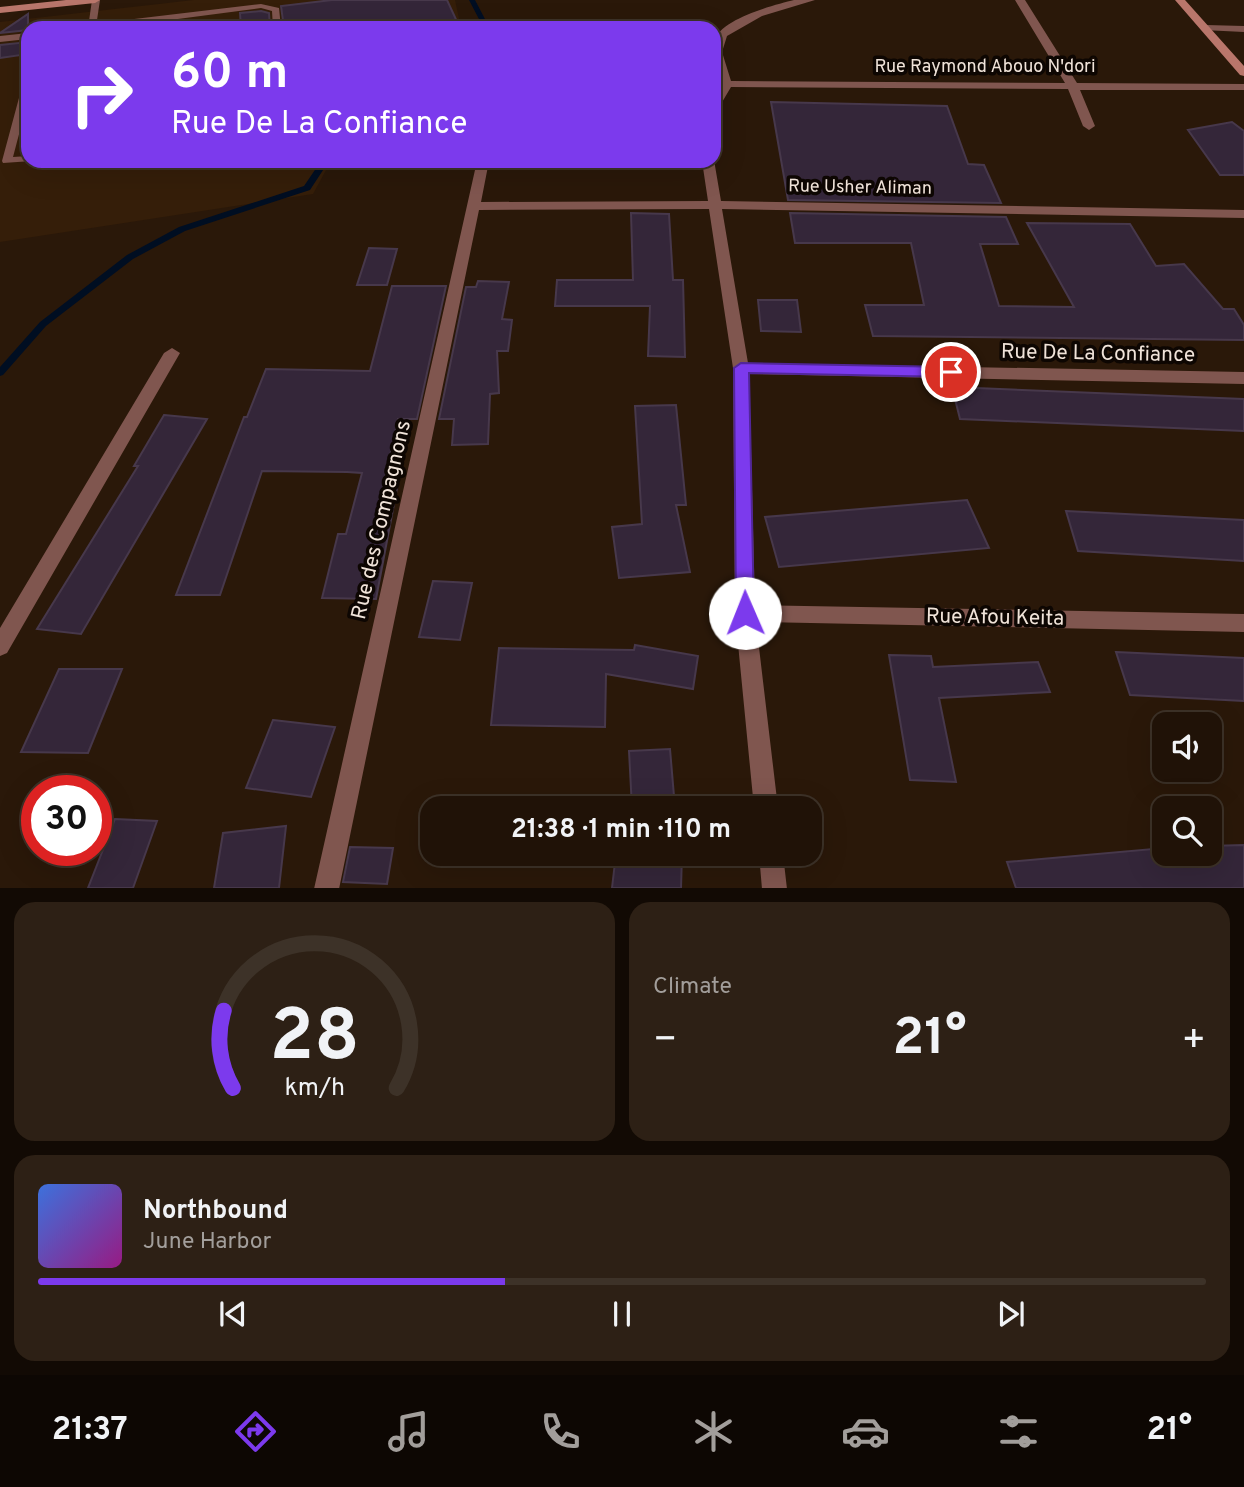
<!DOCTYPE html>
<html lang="en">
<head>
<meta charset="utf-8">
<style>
	:root { --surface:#201207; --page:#2d2015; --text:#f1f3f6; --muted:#a29e9b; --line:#3d3228; --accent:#7c3aed }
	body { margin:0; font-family:Overpass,sans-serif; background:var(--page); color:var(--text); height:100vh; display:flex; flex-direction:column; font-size:26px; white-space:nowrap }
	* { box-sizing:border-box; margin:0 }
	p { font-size:23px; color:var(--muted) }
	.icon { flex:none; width:38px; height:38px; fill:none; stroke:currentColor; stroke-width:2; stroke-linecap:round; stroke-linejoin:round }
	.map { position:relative; height:888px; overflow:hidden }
	.details { display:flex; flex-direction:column; gap:14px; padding:14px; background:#120a04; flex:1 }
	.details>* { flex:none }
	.hud { position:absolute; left:21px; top:21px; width:700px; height:147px; border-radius:21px; box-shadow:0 7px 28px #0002,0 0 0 2px var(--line); background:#7c3aed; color:#fff; overflow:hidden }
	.tools { position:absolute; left:1152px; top:712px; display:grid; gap:14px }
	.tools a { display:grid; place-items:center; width:70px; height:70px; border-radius:14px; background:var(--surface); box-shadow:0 7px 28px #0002,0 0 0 2px var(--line); font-size:35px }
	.speed { position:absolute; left:21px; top:775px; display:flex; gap:14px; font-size:35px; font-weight:700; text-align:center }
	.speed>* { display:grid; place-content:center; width:91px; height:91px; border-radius:50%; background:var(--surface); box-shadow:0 7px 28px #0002,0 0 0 2px var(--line); line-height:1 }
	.speed .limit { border:10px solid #d22; background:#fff; color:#111 }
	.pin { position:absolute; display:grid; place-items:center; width:60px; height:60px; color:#fff; margin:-30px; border:4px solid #fff; border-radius:50%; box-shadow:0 2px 7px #0007 }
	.me { position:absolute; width:77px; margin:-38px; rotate:359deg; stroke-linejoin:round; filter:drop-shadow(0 0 5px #0008) }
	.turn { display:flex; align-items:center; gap:24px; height:147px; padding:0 35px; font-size:32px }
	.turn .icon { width:91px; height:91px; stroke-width:2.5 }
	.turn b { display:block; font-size:49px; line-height:60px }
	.big { font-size:52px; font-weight:700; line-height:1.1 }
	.details .widget { flex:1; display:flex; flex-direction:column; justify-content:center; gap:10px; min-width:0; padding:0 24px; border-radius:21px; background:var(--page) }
	.details .dial { align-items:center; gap:0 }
	.dial svg { height:182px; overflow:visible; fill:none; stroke:var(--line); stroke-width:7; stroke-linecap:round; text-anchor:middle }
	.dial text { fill:var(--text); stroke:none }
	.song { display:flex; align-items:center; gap:21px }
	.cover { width:84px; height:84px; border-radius:10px; background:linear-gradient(135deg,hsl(220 70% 55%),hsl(310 70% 35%)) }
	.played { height:7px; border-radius:4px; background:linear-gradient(90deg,var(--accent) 40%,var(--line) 40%) }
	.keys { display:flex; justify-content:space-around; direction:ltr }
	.heat { display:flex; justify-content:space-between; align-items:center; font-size:38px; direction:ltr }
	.details .tiles { flex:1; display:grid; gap:14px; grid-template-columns:1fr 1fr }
	.widget:last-child { grid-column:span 2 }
	.trip { position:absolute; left:420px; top:796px; width:402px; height:70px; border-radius:21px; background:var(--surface); box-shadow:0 7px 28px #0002,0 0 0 2px var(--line); font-weight:700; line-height:70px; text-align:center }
	.tab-bar { display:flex; height:112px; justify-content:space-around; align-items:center; background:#0d0703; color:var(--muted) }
	.tab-bar .icon { width:49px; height:49px }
	.tab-bar .on { color:var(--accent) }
	.tab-bar b { font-size:32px; color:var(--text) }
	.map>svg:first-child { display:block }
	.built { fill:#351e09 }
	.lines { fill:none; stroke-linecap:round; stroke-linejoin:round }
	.stream { fill:#000e22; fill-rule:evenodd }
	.building { fill:#342639; stroke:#47384b; stroke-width:2 }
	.lane { fill:#80564f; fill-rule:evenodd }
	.street { fill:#80564f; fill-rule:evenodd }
	.secondary { fill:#b9766b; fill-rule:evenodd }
	.route { fill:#7c3aed; stroke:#51269a; stroke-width:2 }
	.labels { text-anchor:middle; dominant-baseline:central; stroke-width:7; stroke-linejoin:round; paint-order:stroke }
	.far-street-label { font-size:18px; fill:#f0e3d9; stroke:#0d0602 }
	.street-label { font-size:21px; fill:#f0e3d9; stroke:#0d0602 }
</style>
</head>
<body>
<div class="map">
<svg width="1244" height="889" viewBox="0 0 1244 889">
	<rect width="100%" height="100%" fill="#2a1809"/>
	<path class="built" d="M194,0h261l6,28h-433v133h303l-18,33 -313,48v-220z"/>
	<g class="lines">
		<path class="stream" d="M469,0h6l11,21 -3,7h-6l3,-7z
			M321,161h8l-19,29 -125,41 -52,28 -87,67 -43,49 -3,1v-9l40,-45 87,-67 52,-28 125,-41z"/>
	</g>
	<path class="building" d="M332,0h115l13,28h-176l-3,-22z
		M261,11l8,2 1,15h-29l-1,-15z
		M28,14v16l-28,3z
		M28,42v12l-28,4v-13z
		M771,102l176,4 21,58 16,1 17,38 -213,-3z
		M1232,122l12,9v44h-24l-32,-45z
		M631,213l38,1 4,66h10l2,77 -37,-1 2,-50h-95l2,-26h76z
		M790,213l216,4 12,27h-38l19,62 75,1 -47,-84 103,1 26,42 28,-2 39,45h11l10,16v15l-371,-4 -8,-31h59l-13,-62h-116z
		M369,248l28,1 -10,36h-30z
		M478,281l31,1 -7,37 10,1 -4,31h-11l2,42 -9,1 -2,50 -36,1 2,-26h-15l27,-132h10z
		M392,286h54l-29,133h-19l-15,69h14l-21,111 -54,-1 16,-64h8l16,-61 -15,-1 -85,-1 -42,124h-44l68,-178h3l19,-48 104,2z
		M758,300h39l4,32 -40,-1z
		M952,387l292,12v32l-284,-12z
		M676,405l10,100h-10l14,67 -71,6 -7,-51 30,-3 -7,-118z
		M164,415l43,4 -126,215 -44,-5 101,-163h-4z
		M967,500l22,48 -210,19 -14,-50z
		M1066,511l178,9v41l-166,-10z
		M433,581l39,2 -12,57 -41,-3z
		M635,645l63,11 -5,33 -87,-15 -1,53 -114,-2 8,-77 135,2z
		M1116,652l128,6v43l-114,-6z
		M889,655l42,1 2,11 105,-5 12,30 -111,6 17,84 -46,-2z
		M59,669h63l-34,84 -67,-1z
		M273,720l62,7 -24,70 -65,-9z
		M670,749l5,59h-43l-3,-57z
		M115,819l42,2 -24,67h-45z
		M286,826l-7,62h-65l9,-55z
		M1244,845v43h-228l-9,-26 157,-14v6h45v-8z
		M350,847l43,1 -6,36 -44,-2z
		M616,854h66l-1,34h-69z"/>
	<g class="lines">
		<path class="lane" d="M92,0h8l-3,20 12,2 152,-18 18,4 2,20h-8l-1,-17 -11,-3 -152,20 -20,-7z
			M1206,25l38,1v6l-41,-2v-4z
			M28,33v6l-28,3v-6z
			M28,80v20l-15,57 15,-1v5h4l-29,2 -1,-2 21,-78z"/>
		<path class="street" d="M794,0h21l-53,16 -35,20 -5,16 9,29 334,2 -50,-83h10l52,83 167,1v6h-164l15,36 -6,4 -6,-4 -15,-37 -337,-2 -13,22 -4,1v-14l7,-12c-5,-13 -10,-28 -7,-42 5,-23 60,-37 80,-42z
			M714,160l7,41 523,9v8l-522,-9 26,154 496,9v12l-495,-10 6,231 489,9v18l-488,-10 22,186h-24l-19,-195 -2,-245 -24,-159 -230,1 -140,679h-25l163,-728h12l-8,41 227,-1 -6,-40z
			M172,348l8,5 -173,300 -7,3v-28l164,-275z
			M759,854h24l4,35h-25z"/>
		<path class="secondary" d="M66,0h34l-5,3 -95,10v-6z
			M1175,0h10l59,66v10l-4,-1z"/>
	</g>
	<path class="route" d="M741,363l210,4 7,5 -7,5 -202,-4 5,240 -2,6 -7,2 -7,-2 -2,-6 -2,-245z"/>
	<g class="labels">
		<g class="far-street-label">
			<text x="985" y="67">Rue Raymond Abouo N'dori</text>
			<text transform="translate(860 188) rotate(1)">Rue Usher Aliman</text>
		</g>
		<g class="street-label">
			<text transform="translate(1098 354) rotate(1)">Rue De La Confiance</text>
			<text transform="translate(382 520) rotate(-77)">Rue des Compagnons</text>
			<text transform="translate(995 618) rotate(1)">Rue Afou Keita</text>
		</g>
	</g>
</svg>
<div class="tools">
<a><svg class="icon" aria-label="sound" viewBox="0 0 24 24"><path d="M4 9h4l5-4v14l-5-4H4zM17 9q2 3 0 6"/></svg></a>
<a><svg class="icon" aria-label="search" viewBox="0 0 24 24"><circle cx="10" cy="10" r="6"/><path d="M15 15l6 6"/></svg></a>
</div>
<div class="speed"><div class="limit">30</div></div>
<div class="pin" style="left:951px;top:372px;background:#d93025"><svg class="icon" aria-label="arrive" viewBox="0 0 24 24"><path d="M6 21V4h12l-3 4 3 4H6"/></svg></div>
<svg class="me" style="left:745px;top:613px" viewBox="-20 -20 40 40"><circle r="19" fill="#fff"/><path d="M0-13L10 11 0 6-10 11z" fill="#7c3aed"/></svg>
<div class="trip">21:38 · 1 min · 110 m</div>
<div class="hud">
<div class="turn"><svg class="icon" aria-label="right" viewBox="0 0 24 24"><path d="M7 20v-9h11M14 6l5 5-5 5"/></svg><div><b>60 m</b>Rue De La Confiance</div></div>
</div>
</div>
<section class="details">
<div class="tiles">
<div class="widget dial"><svg viewBox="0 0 100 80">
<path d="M14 69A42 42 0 1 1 86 69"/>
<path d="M14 69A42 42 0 0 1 10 35" stroke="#7c3aed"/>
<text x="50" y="56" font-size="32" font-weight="700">28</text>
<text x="50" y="72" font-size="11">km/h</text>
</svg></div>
<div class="widget"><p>Climate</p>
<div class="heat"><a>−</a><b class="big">21°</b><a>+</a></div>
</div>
<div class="widget">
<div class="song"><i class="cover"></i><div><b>Northbound</b><p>June Harbor</p></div></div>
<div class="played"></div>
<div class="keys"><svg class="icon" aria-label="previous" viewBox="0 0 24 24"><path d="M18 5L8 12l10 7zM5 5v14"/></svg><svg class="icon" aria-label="pause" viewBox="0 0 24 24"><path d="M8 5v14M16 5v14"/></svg><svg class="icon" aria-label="next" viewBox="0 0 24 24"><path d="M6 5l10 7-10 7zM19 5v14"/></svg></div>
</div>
</div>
</section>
<nav class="tab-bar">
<b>21:37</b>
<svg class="icon on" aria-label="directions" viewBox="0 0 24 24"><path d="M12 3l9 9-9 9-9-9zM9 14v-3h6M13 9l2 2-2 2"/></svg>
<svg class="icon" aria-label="music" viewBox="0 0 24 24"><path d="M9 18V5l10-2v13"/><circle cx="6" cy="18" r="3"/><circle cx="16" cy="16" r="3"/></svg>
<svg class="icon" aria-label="phone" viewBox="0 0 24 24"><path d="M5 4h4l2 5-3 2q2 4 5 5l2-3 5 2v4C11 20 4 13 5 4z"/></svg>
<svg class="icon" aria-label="climate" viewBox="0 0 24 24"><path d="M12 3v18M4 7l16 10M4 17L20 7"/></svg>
<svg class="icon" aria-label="car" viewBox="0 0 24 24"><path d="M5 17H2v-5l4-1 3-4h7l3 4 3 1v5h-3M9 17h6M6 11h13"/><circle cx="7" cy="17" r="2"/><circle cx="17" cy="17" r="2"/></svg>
<svg class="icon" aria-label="filters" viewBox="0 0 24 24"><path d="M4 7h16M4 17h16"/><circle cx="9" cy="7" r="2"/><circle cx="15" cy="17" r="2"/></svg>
<b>21°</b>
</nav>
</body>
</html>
